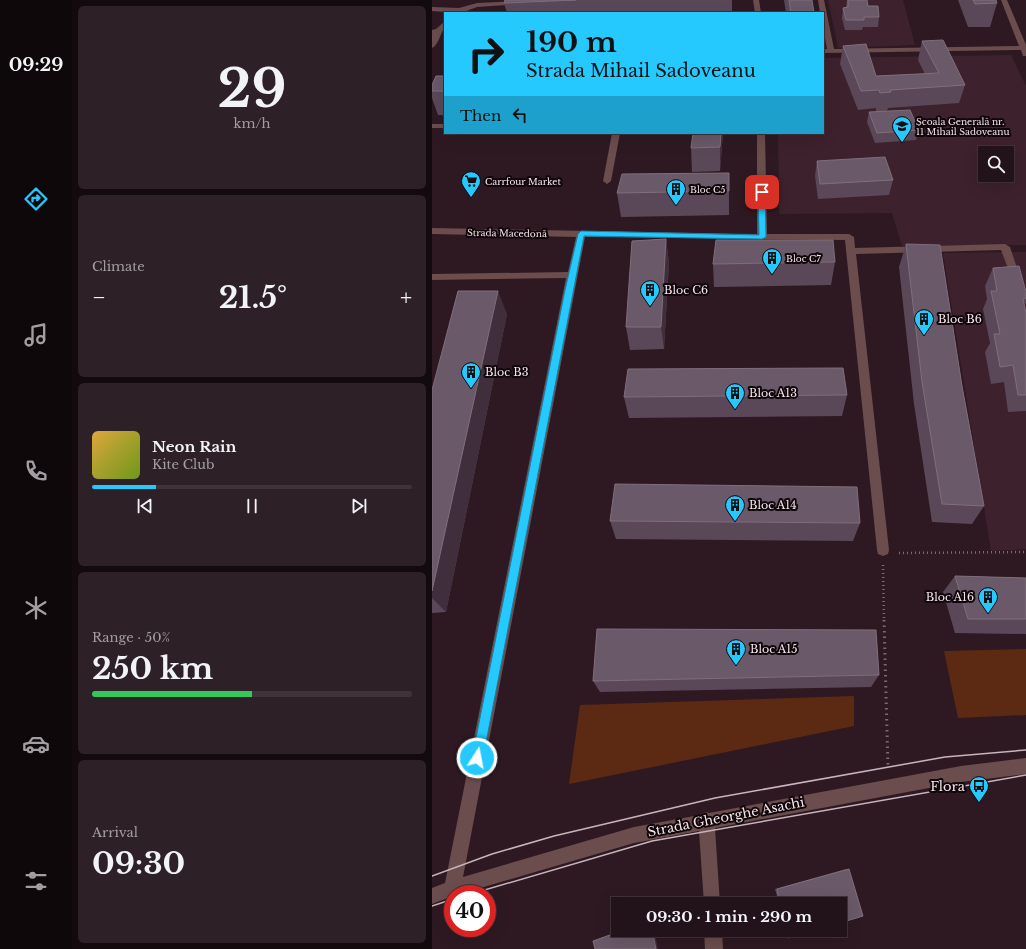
<!DOCTYPE html>
<html lang="en">
<head>
<meta charset="utf-8">
<style>
	:root { --surface:#22131a; --page:#2e2027; --text:#f1f3f6; --muted:#a29ea2; --line:#3f3239; --accent:#25c9fe }
	body { margin:0; font-family:"Libre Baskerville",serif; background:var(--page); color:var(--text); height:100vh; display:flex; flex-direction:column; font-size:15px; white-space:nowrap }
	* { box-sizing:border-box; margin:0 }
	p { font-size:13px; color:var(--muted) }
	.icon { flex:none; width:22px; height:22px; fill:none; stroke:currentColor; stroke-width:2; stroke-linecap:round; stroke-linejoin:round }
	.map { position:relative; flex:1; overflow:hidden }
	.side { display:flex; flex-direction:column; gap:6px; padding:6px; background:#130a0e; width:360px }
	.side>* { flex:none }
	.banner { position:absolute; left:12px; top:12px; width:380px; height:122px; border-radius:0px; box-shadow:0 4px 16px #0002,0 0 0 1px var(--line); background:#25c9fe; color:#111; overflow:hidden }
	.controls { position:absolute; left:546px; top:146px; display:grid; gap:8px }
	.controls a { display:grid; place-items:center; width:36px; height:36px; border-radius:0px; background:var(--surface); box-shadow:0 4px 16px #0002,0 0 0 1px var(--line); font-size:20px }
	.speed { position:absolute; left:12px; top:885px; display:flex; gap:8px; font-size:20px; font-weight:700; text-align:center }
	.speed>* { display:grid; place-content:center; width:52px; height:52px; border-radius:50%; background:var(--surface); box-shadow:0 4px 16px #0002,0 0 0 1px var(--line); line-height:1 }
	.speed .limit { border:6px solid #d22; background:#fff; color:#111 }
	.pin { position:absolute; display:grid; place-items:center; width:34px; height:34px; color:#fff; margin:-17px; border-radius:8px; box-shadow:0 2px 6px #0006 }
	.me { position:absolute; width:44px; margin:-22px; rotate:11deg; stroke-linejoin:round; filter:drop-shadow(0 0 3px #0008) }
	.turn { display:flex; align-items:center; gap:14px; height:84px; padding:0 16px; font-size:18px }
	.turn .icon { width:52px; height:52px; stroke-width:2.5 }
	.turn b { display:block; font-size:28px; line-height:34px }
	.then { display:flex; align-items:center; height:38px; padding:0 16px; background:#0003; gap:8px; font-size:15px }
	.big { font-size:30px; font-weight:800; line-height:1.1 }
	.side .card { flex:1; display:flex; flex-direction:column; justify-content:center; gap:6px; min-width:0; padding:0 14px; border-radius:6px; background:var(--page) }
	.side .dial { align-items:center; gap:0 }
	.dial b { font-size:52px; line-height:1 }
	.song { display:flex; align-items:center; gap:12px }
	.cover { width:48px; height:48px; border-radius:6px; background:linear-gradient(135deg,hsl(40 70% 55%),hsl(80 70% 35%)) }
	.played { height:4px; border-radius:2px; background:linear-gradient(90deg,var(--accent) 20%,var(--line) 20%) }
	.keys { display:flex; justify-content:space-around; direction:ltr }
	.heat { display:flex; justify-content:space-between; align-items:center; font-size:22px; direction:ltr }
	.charge { height:6px; border-radius:3px; background:linear-gradient(90deg,#34c759 50%,var(--line) 0) }
	.trip { position:absolute; left:179px; top:897px; width:236px; height:40px; border-radius:0px; background:var(--surface); box-shadow:0 4px 16px #0002,0 0 0 1px var(--line); font-weight:800; line-height:40px; text-align:center }
	main { display:flex; flex:1; min-height:0 }
	.tabs { display:flex; flex-direction:column; width:72px; justify-content:space-around; align-items:center; background:#0e080a; color:var(--muted) }
	.tabs .icon { width:28px; height:28px }
	.tabs .selected { color:var(--accent) }
	.tabs b { font-size:18px; color:var(--text) }
	.map>svg:first-child { display:block }
	.built { fill:#3d212d; fill-rule:evenodd }
	.green { fill:#5c2a13 }
	.lines { fill:none; stroke-linecap:round; stroke-linejoin:round }
	.path-far1 { stroke:#7c6971; stroke-width:2.5; stroke-dasharray:1 3; stroke-linecap:butt }
	.path { stroke:#7c6971; stroke-width:3; stroke-dasharray:1.5 4; stroke-linecap:butt }
	.minor { fill:#6b4d4d; fill-rule:evenodd }
	.tram { stroke:#c6b5bc; stroke-width:1.5 }
	.wall { fill:#5a4858 }
	.shaded-wall { fill:#412e3c }
	.building { fill:#6a5968; stroke:#806e7c }
	.route { fill:#25c9fe; stroke:#1883a5 }
	.labels { text-anchor:middle; dominant-baseline:central; stroke-width:4; stroke-linejoin:round; paint-order:stroke }
	.far-poi-label { font-size:9px; fill:#f4e4ea; stroke:#10070b; text-anchor:start }
	.far-street-label { font-size:9px; fill:#f4e4ea; stroke:#10070b }
	.poi-label { font-size:11px; fill:#f4e4ea; stroke:#10070b; text-anchor:start }
	.near-poi-label { font-size:13px; fill:#f4e4ea; stroke:#10070b; text-anchor:end }
	.near-street-label { font-size:13px; fill:#f4e4ea; stroke:#10070b }
</style>
</head>
<body>
<main>
<nav class="tabs">
<b>09:29</b>
<svg class="icon selected" aria-label="directions" viewBox="0 0 24 24"><path d="M12 3l9 9-9 9-9-9zM9 14v-3h6M13 9l2 2-2 2"/></svg>
<svg class="icon" aria-label="music" viewBox="0 0 24 24"><path d="M9 18V5l10-2v13"/><circle cx="6" cy="18" r="3"/><circle cx="16" cy="16" r="3"/></svg>
<svg class="icon" aria-label="phone" viewBox="0 0 24 24"><path d="M5 4h4l2 5-3 2q2 4 5 5l2-3 5 2v4C11 20 4 13 5 4z"/></svg>
<svg class="icon" aria-label="climate" viewBox="0 0 24 24"><path d="M12 3v18M4 7l16 10M4 17L20 7"/></svg>
<svg class="icon" aria-label="car" viewBox="0 0 24 24"><path d="M5 17H2v-5l4-1 3-4h7l3 4 3 1v5h-3M9 17h6M6 11h13"/><circle cx="7" cy="17" r="2"/><circle cx="17" cy="17" r="2"/></svg>
<svg class="icon" aria-label="filters" viewBox="0 0 24 24"><path d="M4 7h16M4 17h16"/><circle cx="9" cy="7" r="2"/><circle cx="15" cy="17" r="2"/></svg>
</nav>
<section class="side">
<div class="card dial"><b>29</b><p>km/h</p></div>
<div class="card"><p>Climate</p>
<div class="heat"><a>−</a><b class="big">21.5°</b><a>+</a></div>
</div>
<div class="card">
<div class="song"><i class="cover"></i><div><b>Neon Rain</b><p>Kite Club</p></div></div>
<div class="played"></div>
<div class="keys"><svg class="icon" aria-label="previous" viewBox="0 0 24 24"><path d="M18 5L8 12l10 7zM5 5v14"/></svg><svg class="icon" aria-label="pause" viewBox="0 0 24 24"><path d="M8 5v14M16 5v14"/></svg><svg class="icon" aria-label="next" viewBox="0 0 24 24"><path d="M6 5l10 7-10 7zM19 5v14"/></svg></div>
</div>
<div class="card"><p>Range · 50%</p><b class="big">250 km</b><div class="charge"></div></div>
<div class="card"><p>Arrival</p><b class="big">09:30</b></div>
</section>
<div class="map">
<svg width="594" height="949" viewBox="0 0 594 949">
	<rect width="100%" height="100%" fill="#2e1922"/>
	<path class="built" d="M396,0h75l12,45 -77,3z
		M579,55l15,31v159l-124,1 -10,-33 -113,1 -1,-81h45v-75zM553,153h22v22h-22z
		M594,252v297l-35,2 -48,-298z"/>
	<path class="green" d="M594,649v66l-68,3 -14,-67z
		M422,696v30l-285,58 11,-79z"/>
	<g class="lines">
		<path class="path-far1" d="M467,553l127,-1
			M451,565l1,56"/>
		<path class="path" d="M452,620l4,148"/>
		<path class="minor" d="M321,0h6l2,13h-6z
			M386,0h6l10,49 185,-3 -18,-46h6l19,45v11h-3l-2,-6 -198,3v-4h4l-4,-21v-15h-3z
			M89,1l3,2 -1,1 -46,3 -16,6 -29,-2v-4l27,1 18,-5z
			M13,21v6c-5,6 -6,18 -13,21v-18l4,-1z
			M0,124h13v4h-13z
			M180,133h8l-9,48 -4,3 -4,-3z
			M325,133h8l2,101h82l5,3 1,11 150,-4 5,3 9,27 -2,2h-6l-10,-26 -145,4 33,296 -1,4 -5,2 -5,-2 -1,-4 -32,-310 -260,-3 -122,640 171,-50 66,-12 6,-3 3,1 252,-47 65,-8v16l-65,8 -246,46 5,76h-16l-5,-73 -65,12 -174,51h-7v2l-21,8v-16l13,-5 121,-605 -134,2v-6l136,-2 8,-35 -144,-3v-6l325,6z
			M272,930h18l1,19h-18z"/>
		<path class="tram" d="M0,876l60,-22 62,-18 161,-38 230,-41 81,-7
			M39,894l181,-53 374,-66
			M0,906l21,-7"/>
	</g>
	<path class="wall" d="M73,0h227v13h-225l-3,-10z
		M352,0h28l2,13h-28z
		M415,0h20l1,6 11,11 -1,10h-15l-1,3h-17l-3,-12 1,-10 3,-1z
		M526,0h38l1,3 -7,24h-22z
		M490,41l43,44 -6,18 -71,5 -1,3 -11,1v-4l-18,2 -18,-46 3,-18 33,30 49,-2 -7,-14z
		M13,76v39h-7l-6,-17v-13z
		M437,112l50,18 -3,10 -41,3 -8,-21z
		M291,133l-3,38 -28,1 -1,-24z
		M385,161l76,19 -4,15 -71,4 -3,-23z
		M297,173v42l-108,2 -4,-24z
		M234,239l3,24 -5,86 -34,1 -4,-23z
		M474,244l56,142 22,120 -12,18 -40,-2 -18,-118 -15,-137z
		M403,262l-4,23 -117,2 -1,-23z
		M561,268l33,24v10l-2,4 2,7v98l-18,1 -4,-30 -13,2 -6,-32 5,-9 -7,-34 4,-10 -2,-13z
		M75,314l-61,298 -14,1v-223z
		M415,395l-5,21 -213,2 -5,-21z
		M178,521l250,2 -7,18 -237,-2z
		M523,576l71,2v56l-71,-1 -12,-41z
		M447,675l-8,12 -271,5 -7,-11z
		M414,869h3l-9,35h-61l-4,-15z
		M353,930h30l-27,8 -1,-2z"/>
	<path class="shaded-wall" d="M289,133h2l-3,38v-24z
		M234,239l3,24 -5,86 -3,-22z
		M66,291l9,23 -61,298 -14,-14v-7z
		M220,930h2l4,19h-2z"/>
	<path class="building" d="M73,0h71l-72,3z
		M357,0h23l2,13h-23z
		M416,0h19l1,6h10l1,11h-15v3h-18l-3,-12 5,-1z
		M541,0h23l1,3 -22,1z
		M511,40l22,45 -75,5 1,2 -11,1 -1,-3 -18,1 -18,-45 23,-2 10,32 63,-3 -17,-32z
		M4,76h9v15h-13v-6z
		M478,110l9,20 -42,3 -8,-21z
		M261,133h28l-1,14 -29,1z
		M453,157l8,23 -73,4 -3,-23z
		M297,173v18l-112,2 5,-19z
		M234,239l-5,88h-35l6,-86z
		M284,240h117l2,22 -122,2z
		M474,244l34,1 22,141 22,120 -42,-2 -20,-122z
		M587,266l7,26v6l-3,1 3,14v82h-8l-5,-30 -13,2 -6,-33h6l-9,-43h6l-4,-23z
		M26,291h40l-66,300v-201z
		M411,368l4,27 -223,2 4,-28z
		M183,484l242,3 3,36 -250,-2z
		M523,576l71,2v41h-58z
		M165,629l279,1 3,45 -286,6z
		M417,869l14,47 -23,7v-19h-60l-3,-15z
		M192,930h28l4,19h-61l-2,-8z
		M355,930h28l-27,8z"/>
	<path class="route" d="M330,190l3,2 1,45 -4,2 -178,-3 -101,522 -2,4 -4,2 -4,-2 -1,-4 93,-468 13,-56 3,-3 178,4 -1,-43z"/>
	<defs>
		<symbol id="school-pin" viewBox="-11 -11 22 30"><path d="M0 17L-7.5 6A9.5 9.5 0 1 1 7.5 6Z" fill="#25c9fe" stroke="#10070b"/><path d="M0-5L7-2L0 1L-7-2ZM-4 1L0 2.5L4 1V4Q0 6-4 4Z" fill="#111"/></symbol>
		<symbol id="supermarket-pin" viewBox="-11 -11 22 30"><path d="M0 17L-7.5 6A9.5 9.5 0 1 1 7.5 6Z" fill="#25c9fe" stroke="#10070b"/><path d="M-6-5.5h2.5l.6 2H6L4.5 2H-2.5L-4.4-4H-6ZM-1.5 3.2a1.3 1.3 0 1 0 .1 0ZM3 3.2a1.3 1.3 0 1 0 .1 0Z" fill="#111"/></symbol>
		<symbol id="building-pin" viewBox="-11 -11 22 30"><path d="M0 17L-7.5 6A9.5 9.5 0 1 1 7.5 6Z" fill="#25c9fe" stroke="#10070b"/><path d="M-4-6H4V6H1V3H-1V6H-4ZM-2.5-4.3h1.7v1.8h-1.7ZM.8-4.3h1.7v1.8H.8ZM-2.5-1h1.7V.8h-1.7ZM.8-1h1.7V.8H.8Z" fill="#111"/></symbol>
		<symbol id="bus-pin" viewBox="-11 -11 22 30"><path d="M0 17L-7.5 6A9.5 9.5 0 1 1 7.5 6Z" fill="#25c9fe" stroke="#10070b"/><path d="M-5-6H5V4H4V6H2V4H-2V6H-4V4H-5ZM-3.5-4V0h7V-4ZM-3.5 1.2v1.5H-2V1.2ZM2 1.2v1.5H3.5V1.2Z" fill="#111"/></symbol>
	</defs>
	<g fill-rule="evenodd">
		<use href="#school-pin" x="459" y="115" width="22" height="30"/>
		<use href="#supermarket-pin" x="28" y="170" width="22" height="30"/>
		<use href="#building-pin" x="233" y="178" width="22" height="30"/>
		<use href="#building-pin" x="329" y="247" width="22" height="30"/>
		<use href="#building-pin" x="207" y="279" width="22" height="30"/>
		<use href="#building-pin" x="481" y="308" width="22" height="30"/>
		<use href="#building-pin" x="28" y="361" width="22" height="30"/>
		<use href="#building-pin" x="292" y="382" width="22" height="30"/>
		<use href="#building-pin" x="292" y="494" width="22" height="30"/>
		<use href="#building-pin" x="545" y="586" width="22" height="30"/>
		<use href="#building-pin" x="293" y="638" width="22" height="30"/>
		<use href="#bus-pin" x="536" y="775" width="22" height="30"/>
	</g>
	<g class="labels">
		<g class="far-poi-label">
			<text x="484" y="121">Școala Generală nr.<tspan x="484" dy="10">11 Mihail Sadoveanu</tspan></text>
			<text x="53" y="181">Carrfour Market</text>
			<text x="258" y="189">Bloc C5</text>
			<text x="354" y="258">Bloc C7</text>
		</g>
		<g class="far-street-label">
			<text transform="translate(75 233) rotate(1)">Strada Macedonă</text>
		</g>
		<g class="poi-label">
			<text x="232" y="290">Bloc C6</text>
			<text x="506" y="319">Bloc B6</text>
			<text x="53" y="372">Bloc B3</text>
			<text x="317" y="393">Bloc A13</text>
			<text x="317" y="505">Bloc A14</text>
			<text x="542" y="597" text-anchor="end">Bloc A16</text>
			<text x="318" y="649">Bloc A15</text>
		</g>
		<g class="near-poi-label">
			<text x="533" y="786">Flora</text>
		</g>
		<g class="near-street-label">
			<text transform="translate(294 817) rotate(-11)">Strada Gheorghe Asachi</text>
		</g>
	</g>
</svg>
<div class="controls">
<a><svg class="icon" aria-label="search" viewBox="0 0 24 24"><circle cx="10" cy="10" r="6"/><path d="M15 15l6 6"/></svg></a>
</div>
<div class="speed"><div class="limit">40</div></div>
<div class="pin" style="left:330px;top:192px;background:#d93025"><svg class="icon" aria-label="arrive" viewBox="0 0 24 24"><path d="M6 21V4h12l-3 4 3 4H6"/></svg></div>
<svg class="me" style="left:45px;top:758px" viewBox="-20 -20 40 40"><circle r="17" fill="#25c9fe" stroke="#fff" stroke-width="3"/><path d="M0-11L8 9 0 5-8 9z" fill="#fff"/></svg>
<div class="trip">09:30 · 1 min · 290 m</div>
<div class="banner">
<div class="turn"><svg class="icon" aria-label="right" viewBox="0 0 24 24"><path d="M7 20v-9h11M14 6l5 5-5 5"/></svg><div><b>190 m</b>Strada Mihail Sadoveanu</div></div>
<div class="then">Then<svg class="icon" aria-label="left" viewBox="0 0 24 24"><path d="M17 20v-9H6M10 6l-5 5 5 5"/></svg></div>
</div>
</div>
</main>
</body>
</html>
